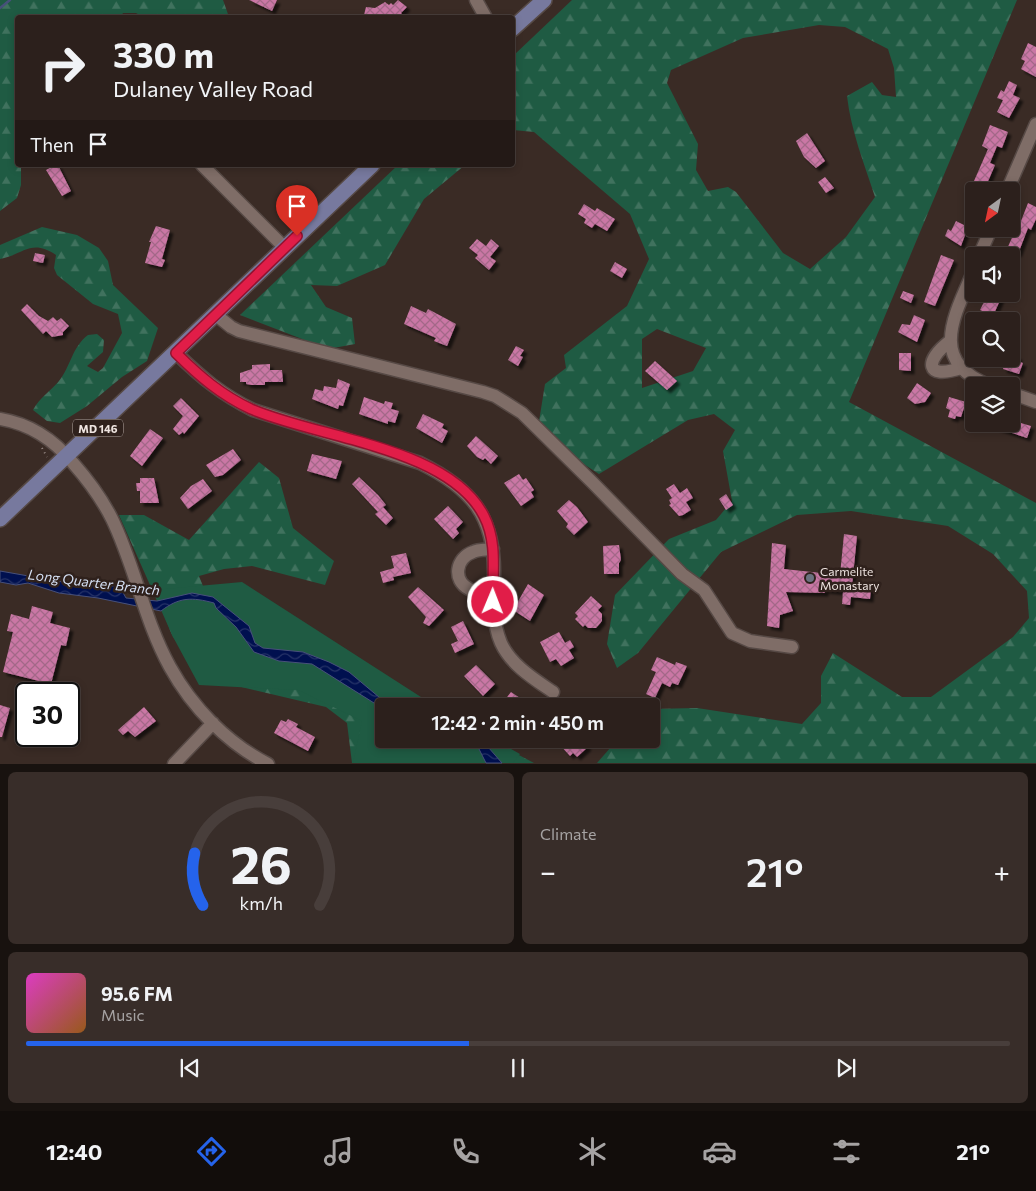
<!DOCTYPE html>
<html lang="en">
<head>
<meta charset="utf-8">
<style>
	:root { --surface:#2c201c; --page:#382d29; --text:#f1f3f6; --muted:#a6a3a3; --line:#483e3b; --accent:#2563eb }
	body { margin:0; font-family:Commissioner,sans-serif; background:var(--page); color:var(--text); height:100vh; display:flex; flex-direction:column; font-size:19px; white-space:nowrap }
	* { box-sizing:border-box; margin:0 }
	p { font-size:16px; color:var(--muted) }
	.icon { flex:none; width:28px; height:28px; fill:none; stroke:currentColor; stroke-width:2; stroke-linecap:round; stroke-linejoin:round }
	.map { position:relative; height:764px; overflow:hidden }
	.side { display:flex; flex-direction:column; gap:8px; padding:8px; background:#18120f; flex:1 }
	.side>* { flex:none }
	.top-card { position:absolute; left:15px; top:15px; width:500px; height:152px; border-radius:5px; box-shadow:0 2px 8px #0003,0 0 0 1px var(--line); background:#2c201c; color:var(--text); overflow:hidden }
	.needle { width:32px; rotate:213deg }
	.fabs { position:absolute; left:965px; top:182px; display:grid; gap:10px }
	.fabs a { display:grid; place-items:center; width:55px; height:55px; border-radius:5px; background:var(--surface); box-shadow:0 2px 8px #0003,0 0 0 1px var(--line); font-size:25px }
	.speed { position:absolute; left:15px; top:682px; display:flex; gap:10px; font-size:25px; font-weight:700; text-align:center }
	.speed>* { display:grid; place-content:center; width:65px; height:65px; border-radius:50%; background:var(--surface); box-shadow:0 2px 8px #0003,0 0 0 1px var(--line); line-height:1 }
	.speed .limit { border:2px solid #111; border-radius:8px; background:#fff; color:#111 }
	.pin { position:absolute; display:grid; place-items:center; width:42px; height:42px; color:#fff; margin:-51px -21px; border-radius:50% 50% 50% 0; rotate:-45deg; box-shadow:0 0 5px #0007 }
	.pin .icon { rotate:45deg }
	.me { position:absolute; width:55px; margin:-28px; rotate:1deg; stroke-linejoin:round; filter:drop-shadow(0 0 4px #0008) }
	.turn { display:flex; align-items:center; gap:18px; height:105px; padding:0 15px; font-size:22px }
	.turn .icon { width:65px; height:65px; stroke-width:2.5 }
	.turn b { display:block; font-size:35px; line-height:42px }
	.then { display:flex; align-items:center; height:48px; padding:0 15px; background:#0003; gap:10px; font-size:19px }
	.big { font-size:38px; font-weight:600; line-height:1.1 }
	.side .card { flex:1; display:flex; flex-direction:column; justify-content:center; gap:8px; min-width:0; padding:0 18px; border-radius:8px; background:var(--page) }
	.side .dial { align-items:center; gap:0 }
	.dial svg { height:130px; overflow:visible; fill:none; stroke:var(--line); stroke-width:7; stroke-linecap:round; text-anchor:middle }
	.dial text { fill:var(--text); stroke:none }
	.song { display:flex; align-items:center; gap:15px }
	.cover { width:60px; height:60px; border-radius:8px; background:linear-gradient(135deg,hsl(310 70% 55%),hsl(30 70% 35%)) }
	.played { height:5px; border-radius:2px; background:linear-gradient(90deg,var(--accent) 45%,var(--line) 45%) }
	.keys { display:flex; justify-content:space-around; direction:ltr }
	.heat { display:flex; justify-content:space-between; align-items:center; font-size:28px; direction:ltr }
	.side .tiles { flex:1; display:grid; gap:8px; grid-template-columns:1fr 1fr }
	.card:last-child { grid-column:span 2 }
	.trip { position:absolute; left:375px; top:698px; width:285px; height:50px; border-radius:5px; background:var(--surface); box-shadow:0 2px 8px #0003,0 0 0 1px var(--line); font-weight:600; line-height:50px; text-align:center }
	.menu { display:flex; height:80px; justify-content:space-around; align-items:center; background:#120d0b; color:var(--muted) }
	.menu .icon { width:35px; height:35px }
	.menu .on { color:var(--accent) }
	.menu b { font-size:22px; color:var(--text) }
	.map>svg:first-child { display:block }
	.forest { fill:url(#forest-firs); fill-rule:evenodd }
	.green { fill:#1f5b43 }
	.water { fill:url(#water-waves); stroke:#47507a }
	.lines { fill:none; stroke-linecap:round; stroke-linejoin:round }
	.stream { stroke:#47507a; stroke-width:2.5 }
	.building { fill:url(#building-cross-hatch); filter:url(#shadow) }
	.minor-casing { stroke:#564945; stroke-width:15 }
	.major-casing { stroke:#564945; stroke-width:18 }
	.path { stroke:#9b8e89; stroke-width:2; stroke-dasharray:1 4; stroke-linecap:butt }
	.minor { stroke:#7f6d67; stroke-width:12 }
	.major { stroke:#77799e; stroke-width:15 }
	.route-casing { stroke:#92132f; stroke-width:12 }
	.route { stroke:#e11d48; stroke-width:9 }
	.worship-dot { fill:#6b7280; stroke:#2f211c; stroke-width:2 }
	.labels { text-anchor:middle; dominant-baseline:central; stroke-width:5; stroke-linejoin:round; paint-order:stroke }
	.shield { fill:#2f211c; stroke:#b5aaa5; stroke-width:1 }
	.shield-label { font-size:11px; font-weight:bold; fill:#eee4e0 }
	.poi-label { font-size:12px; fill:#eee4e0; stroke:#2f211c; text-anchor:start }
	.water-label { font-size:14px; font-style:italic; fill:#d4dff3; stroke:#2f211c }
</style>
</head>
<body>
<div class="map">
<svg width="1036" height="764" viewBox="0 0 1036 764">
	<defs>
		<pattern id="forest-firs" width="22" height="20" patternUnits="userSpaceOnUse" patternTransform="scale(1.25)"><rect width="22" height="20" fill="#1f5b43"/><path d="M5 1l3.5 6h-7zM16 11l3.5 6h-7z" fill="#40725e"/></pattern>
		<pattern id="water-waves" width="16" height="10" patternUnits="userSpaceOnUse" patternTransform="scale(1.25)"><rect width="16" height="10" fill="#00104f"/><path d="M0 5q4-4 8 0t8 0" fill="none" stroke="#263368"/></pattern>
		<pattern id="building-cross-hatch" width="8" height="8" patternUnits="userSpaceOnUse" patternTransform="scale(1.25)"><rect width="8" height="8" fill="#ca77a5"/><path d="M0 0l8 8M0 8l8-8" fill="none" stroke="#a36888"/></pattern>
		<filter id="shadow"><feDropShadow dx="3.5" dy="3.5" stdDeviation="1" flood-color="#0009"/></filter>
	</defs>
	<rect width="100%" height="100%" fill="#3a2b25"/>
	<path class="forest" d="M0,0h223l6,17 -84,1 -9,-5h-13l-3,5h-102v147h3v20l-4,13 -17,13z
		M572,0h445l-168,402 187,101v260h-439l21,-24h33v-30l46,-1 105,16 19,-21v-27l12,-23 69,44h29l82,-60 16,-19 -2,-27 -34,-37 -45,-28 -97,-15 -54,4 -76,37 -83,101 -21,15 -10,-24 8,-49 54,-56 47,-19 16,-19 -9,-50 12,-21 -21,-16 -26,6 -89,54 -62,-40 8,-50 21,-16 -2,-13 63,-49 22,-47 -19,-45 -96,-82 -21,-2v-74zM819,25l26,2 43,22 6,19 2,29 -14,-2 -10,-13 -25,14c4,35 17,67 28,101l-29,40 -36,32 -27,-16 -47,-61 -8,-5 -20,4 -12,-21 2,-26 -31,-61 4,-13 72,-32zM657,329l49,19 -13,23 -51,17v-49z
		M398,165h67l-41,34 -39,66 -48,21 -26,-1 15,22 26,11 3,26 -27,5 -88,-34z
		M42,227l35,8 22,13 9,13 5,24 45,43 -11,33 -25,16 -35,29 -27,17 -13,-2 -14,-11c7,-13 17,-18 26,-29 12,-15 13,-34 29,-46l9,-1 7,6 -1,12 -16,14 11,6 5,-4 19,-35 -4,-19 -25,-10 -36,-29 -3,-7 2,-13c-25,-17 -33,0 -56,4v-14z
		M259,462l20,16 14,50 41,33 -9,24 -73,-19 -28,3 -25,7 10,25 175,105v33h105l45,24h-182l-5,-40 -21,-16 -123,-29 -30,-41 -54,-122h25l45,25z"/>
	<path class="green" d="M242,582l193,124h-51v33h109l27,15 -7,9h-160l9,-42 -64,-31 -99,-5 -27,-50 -18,-45z"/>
	<path class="water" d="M0,571l80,14 36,1 5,3 5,9 31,3 35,-8 21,4 36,29 6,17 8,5 40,4 26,10 20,10 37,31 10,3 -14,2 -70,-44 -33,-3 -25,-9 -18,-25 -20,-19 -2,-5c-22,-6 -35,-6 -53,8l-63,-13 -39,-5 -31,-10 -12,2 -16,-3z
		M471,739h10l21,24h-16l-10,-20z"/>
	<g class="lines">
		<path class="stream" d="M0,8l10,-8"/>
	</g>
	<path class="building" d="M249,0h28l-5,11z
		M398,0l9,7 -6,6 4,5h-38l-3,-3 2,-8 9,1 10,-6 4,3 2,-2 2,2z
		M1028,43l8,4v30l-15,-8 4,-8 -4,-2z
		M1009,81l8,4 -4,10 7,3 -11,20 -12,-6 6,-12 -6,-2 4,-8 3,2z
		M990,125l18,7 -6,16 -5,-2 -7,17 5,2 -9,21 -12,-5 14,-32 -6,-3z
		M807,133l18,28 -9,7 -12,-11 -8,-16z
		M55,165h3l13,26 -9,5 -16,-26z
		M825,177l9,11 -8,5 -8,-11z
		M974,184v27l-10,-4z
		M1028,203l8,4v12l-5,11 -3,-2 -10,26 -11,-5 7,-16 2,1z
		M584,204l11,7 2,-3 18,11 -8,12 -12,-7 -3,4 -8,-5 2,-4 -8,-5z
		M956,221l12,6 -7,19 -16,-10 3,-7 3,2z
		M156,226l14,4 -8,29 3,1 -3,7 -17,-4 6,-21h-2z
		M477,239l9,7 5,-7 8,7 -9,11 6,4 -7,9 -14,-12 3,-3 -9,-7z
		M35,253l10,2 -2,8 -10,-2z
		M941,255l13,5 -19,46 -11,-4z
		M615,262l12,7 -5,9 -12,-7z
		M903,291l11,4 -3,8 -11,-5z
		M988,294l13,4 -8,18 -13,-6z
		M27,304l12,12 9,5 5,-4 4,4 4,-3 8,8 -6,6v3l-11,2 -6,-6 -3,3 -22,-24z
		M411,306l15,7 2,-4 28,15 -9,22 -13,-5 2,-3 -32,-14z
		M914,315l11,5 -8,22 -19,-10 4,-8 8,1z
		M516,346l8,4 -4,6 3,1 -5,9 -10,-6z
		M899,353h12v18l-12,-1z
		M1012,354l7,3 -1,4 5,2 -4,11 -16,-5 3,-10h5z
		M655,361l22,20 -10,9 -22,-19z
		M270,364v6h12l1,12h-18v3h-13l-6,-1v-2h-6v-9l12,-4v-4z
		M338,379l12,5 -7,22 -4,-1 -1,4 -26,-10 3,-10 8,2 1,-5 12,2z
		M917,383l14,10 -6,9 -10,2 -8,-6z
		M364,397l20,7 1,-3 8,2 -2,6 8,2 -4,12 -7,-2v3l-29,-10z
		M949,397l17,5 -5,15 -5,-1 -1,3 -7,-2 2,-7 -4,-2z
		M181,398l18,18 -15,18 -1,-2 -4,3 -6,-6 10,-13 -10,-10z
		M423,414l21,10 -2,4 6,3 -6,12 -26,-15z
		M1011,420l20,6 -4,12 -39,-13 23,-1z
		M150,429l13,9 -21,28 -12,-10z
		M476,436l22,20 -7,8 -6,-6 -2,2 -6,-3 -10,-11z
		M233,449l8,11 -18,15 -8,2 -9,-12z
		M312,454l30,7 -6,18 -29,-8z
		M519,474l4,6 3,-2 8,12 -3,2 3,5 -13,9 -17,-23z
		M359,477l19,18 8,10 -3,2 10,11 -7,7 -11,-11 3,-2 -26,-28z
		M140,478h14l5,25h-19v-12h-3l-1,-8h4z
		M203,479l9,12 -24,18 -8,-11 11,-12z
		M674,484l6,9 7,-5 6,10 -7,4 5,8 -8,5 -4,1 -10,-11 2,-1 -2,-4 3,-2 -6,-9z
		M726,494l7,11 -7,5 -7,-11z
		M569,500l8,7 11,15 -14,13 -8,-8 2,-3 -11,-13z
		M448,506l15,16 -7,7 3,4 -6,6 -19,-20z
		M844,534l13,2 -5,50 19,2 -1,11 -19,-2 -1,8 -8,-1 1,-12 -18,-2v3l-39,-1 7,19 -13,4 -1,13 -12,-2 5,-83 14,2 -2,24 56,6z
		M619,545l2,15 -2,3v11h-15l-1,-28z
		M406,553l5,20 -18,4 1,3 -11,3 -3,-11 14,-4 -3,-12z
		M528,584l16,11 -14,26 -17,-11z
		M418,587l26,23 -15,16 -6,-3 3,-6 -18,-20z
		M591,596l11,10 -4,4 4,4v7l-6,7h-8l-3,-3 -2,2 -8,-8 3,-3 -3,-3z
		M32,606l21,6 -3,11 20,5 -4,18 -5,-1 -10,39 -48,-12 10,-40 -6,-1 4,-17 18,5z
		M463,621l11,23 -19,9 -4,-9 7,-3 -7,-14z
		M559,632l6,11 5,-3 4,7 -5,3 5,8 -13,8 -5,-7 -6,3 -10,-20z
		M657,657l18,8 1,-3 11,4 -9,19 -6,-2 -2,4 -8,-4 -7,15 -9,-4 10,-22 -5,-2z
		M476,665l19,19 -12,12 -19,-20z
		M511,692l15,10 -4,4h-22z
		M0,705l10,3 -8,29h-2z
		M144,707l12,14 -21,16 -7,-6 -5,4 -5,-5z
		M288,719l10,5 -2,3 19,10 -7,14 -34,-18 7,-13 5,2z
		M567,739h23l-5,4 3,4 -11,10 -4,-4 -3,3 -10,-11z"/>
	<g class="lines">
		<defs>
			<path id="minor" d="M476,0l10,18
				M202,165l83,83
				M1007,191l29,-67
				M979,256l12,-27
				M974,270c-20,46 -47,92 17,116
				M215,314l16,13 8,4 244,61 12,4 27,17 71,70 89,91 22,16 28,43 18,8 42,6
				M950,341c-26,20 -25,39 11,27
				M176,353c26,25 45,41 77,57l167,53c51,25 75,53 74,112 -1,23 -2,47 7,68 10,22 33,36 52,49
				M1011,393l25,9
				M0,419c30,5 54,21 73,44 15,17 29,36 39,56 23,47 32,101 58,148 22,40 57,76 98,97
				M493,592c-8,0 -17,1 -24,-3 -17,-9 -13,-31 4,-37 6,-3 14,-2 20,-3
				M174,764l39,-41"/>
			<path id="major" d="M512,29l32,-29
				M0,519l372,-354"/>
		</defs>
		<use href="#minor" class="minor-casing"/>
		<use href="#major" class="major-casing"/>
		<path class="path" d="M42,448l5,9"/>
		<use href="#minor" class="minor"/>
		<use href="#major" class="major"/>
	</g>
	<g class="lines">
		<defs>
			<path id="route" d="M297,236l-121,117c23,23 45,42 75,56 66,29 198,38 233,107 14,27 8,58 9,86"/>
		</defs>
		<use href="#route" class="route-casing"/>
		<use href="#route" class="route"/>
	</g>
	<circle class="worship-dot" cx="810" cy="578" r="5"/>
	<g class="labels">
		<rect class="shield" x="73" y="419.5" width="50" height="17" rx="4"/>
		<g class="shield-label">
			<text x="98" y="428">MD 146</text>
		</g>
		<g class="poi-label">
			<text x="820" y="571">Carmelite<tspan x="820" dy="14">Monastary</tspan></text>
		</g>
		<g class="water-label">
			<text transform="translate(94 582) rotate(7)">Long Quarter Branch</text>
		</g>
	</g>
</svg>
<div class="fabs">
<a><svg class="needle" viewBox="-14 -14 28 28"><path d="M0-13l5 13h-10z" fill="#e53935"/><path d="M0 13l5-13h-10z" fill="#a6a3a3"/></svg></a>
<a><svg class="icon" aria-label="sound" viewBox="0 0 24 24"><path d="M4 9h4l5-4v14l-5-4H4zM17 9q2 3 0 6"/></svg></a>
<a><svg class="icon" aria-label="search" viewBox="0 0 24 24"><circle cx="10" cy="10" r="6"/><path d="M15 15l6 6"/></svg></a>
<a><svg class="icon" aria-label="layers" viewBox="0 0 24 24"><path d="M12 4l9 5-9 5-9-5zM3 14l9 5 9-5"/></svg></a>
</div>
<div class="speed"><div class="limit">30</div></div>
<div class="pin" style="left:297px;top:236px;background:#d93025"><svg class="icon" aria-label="arrive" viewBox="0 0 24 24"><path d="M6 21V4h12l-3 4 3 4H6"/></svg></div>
<svg class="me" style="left:493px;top:602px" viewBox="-20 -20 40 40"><circle r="17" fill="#e11d48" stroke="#fff" stroke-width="3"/><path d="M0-11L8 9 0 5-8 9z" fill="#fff"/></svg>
<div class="trip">12:42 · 2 min · 450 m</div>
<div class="top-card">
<div class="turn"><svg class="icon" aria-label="right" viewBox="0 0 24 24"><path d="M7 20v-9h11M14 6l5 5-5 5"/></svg><div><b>330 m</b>Dulaney Valley Road</div></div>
<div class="then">Then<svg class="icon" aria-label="arrive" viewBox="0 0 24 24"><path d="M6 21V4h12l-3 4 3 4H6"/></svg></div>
</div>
</div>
<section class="side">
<div class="tiles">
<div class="card dial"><svg viewBox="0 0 100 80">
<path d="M14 69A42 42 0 1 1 86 69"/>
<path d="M14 69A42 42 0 0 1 9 37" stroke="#2563eb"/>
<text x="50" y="56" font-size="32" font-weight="700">26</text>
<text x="50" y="72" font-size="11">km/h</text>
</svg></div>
<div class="card"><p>Climate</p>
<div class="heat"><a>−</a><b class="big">21°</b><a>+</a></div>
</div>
<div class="card">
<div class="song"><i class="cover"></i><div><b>95.6 FM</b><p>Music</p></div></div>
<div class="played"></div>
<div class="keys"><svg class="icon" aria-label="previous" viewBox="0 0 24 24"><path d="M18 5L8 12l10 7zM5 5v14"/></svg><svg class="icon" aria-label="pause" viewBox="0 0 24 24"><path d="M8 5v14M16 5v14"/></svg><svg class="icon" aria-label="next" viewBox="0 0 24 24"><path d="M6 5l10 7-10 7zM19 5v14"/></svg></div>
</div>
</div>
</section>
<nav class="menu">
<b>12:40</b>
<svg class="icon on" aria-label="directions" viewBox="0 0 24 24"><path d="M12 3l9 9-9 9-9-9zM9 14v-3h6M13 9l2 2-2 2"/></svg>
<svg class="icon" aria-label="music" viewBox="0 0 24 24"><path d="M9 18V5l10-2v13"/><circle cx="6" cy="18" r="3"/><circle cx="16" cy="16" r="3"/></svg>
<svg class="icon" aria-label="phone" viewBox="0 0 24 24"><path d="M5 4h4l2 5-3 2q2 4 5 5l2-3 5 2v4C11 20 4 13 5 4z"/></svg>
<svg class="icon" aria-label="climate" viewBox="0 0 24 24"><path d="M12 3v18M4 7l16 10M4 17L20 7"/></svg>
<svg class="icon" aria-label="car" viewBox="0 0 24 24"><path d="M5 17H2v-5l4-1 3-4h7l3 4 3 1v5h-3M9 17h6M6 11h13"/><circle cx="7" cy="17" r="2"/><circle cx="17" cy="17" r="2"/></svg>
<svg class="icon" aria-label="filters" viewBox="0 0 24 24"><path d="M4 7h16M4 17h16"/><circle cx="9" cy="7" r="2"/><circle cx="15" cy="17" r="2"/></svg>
<b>21°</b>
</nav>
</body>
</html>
